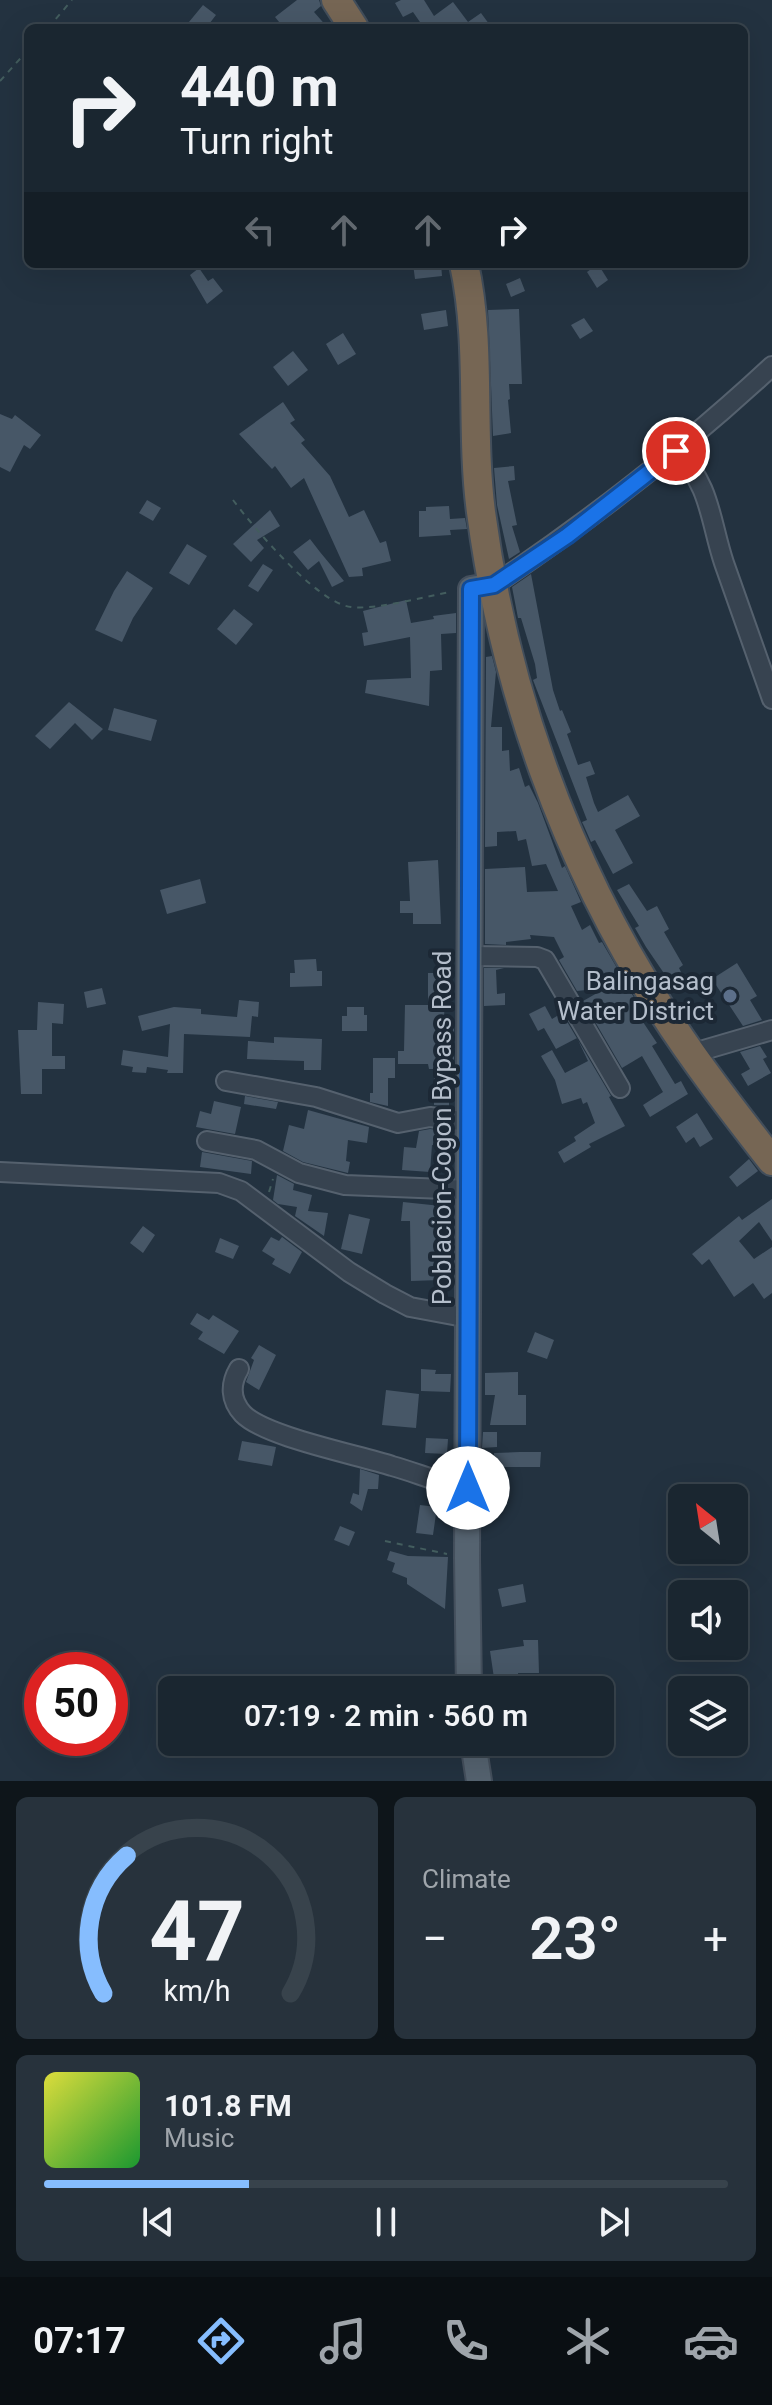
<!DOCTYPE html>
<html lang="en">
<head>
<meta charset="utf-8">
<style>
	:root { --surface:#1a2630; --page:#27323c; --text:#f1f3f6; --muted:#9fa5ab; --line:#38434c; --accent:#86bdfe }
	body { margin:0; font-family:Roboto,sans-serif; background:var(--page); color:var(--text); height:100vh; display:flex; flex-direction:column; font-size:30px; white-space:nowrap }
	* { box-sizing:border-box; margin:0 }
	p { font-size:26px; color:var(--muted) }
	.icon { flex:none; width:44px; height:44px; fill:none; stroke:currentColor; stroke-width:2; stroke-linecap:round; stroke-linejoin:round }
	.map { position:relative; height:1781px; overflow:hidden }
	.side { display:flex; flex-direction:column; gap:16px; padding:16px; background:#0e151a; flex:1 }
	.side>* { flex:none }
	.guide { position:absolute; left:24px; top:24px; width:724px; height:244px; border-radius:12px; box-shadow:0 8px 32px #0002,0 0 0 2px var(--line); background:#1a2630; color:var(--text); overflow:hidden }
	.needle { width:52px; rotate:330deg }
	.fabs { position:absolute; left:668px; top:1484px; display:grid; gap:16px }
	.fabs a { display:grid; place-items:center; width:80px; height:80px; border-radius:12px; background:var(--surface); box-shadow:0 8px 32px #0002,0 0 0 2px var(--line); font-size:40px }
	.speed { position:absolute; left:24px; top:1652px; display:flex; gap:16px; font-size:40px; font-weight:700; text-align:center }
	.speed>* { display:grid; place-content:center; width:104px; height:104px; border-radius:50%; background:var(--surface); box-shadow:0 8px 32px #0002,0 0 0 2px var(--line); line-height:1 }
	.speed .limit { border:12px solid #d22; background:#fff; color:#111 }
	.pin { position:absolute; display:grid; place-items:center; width:68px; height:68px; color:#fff; margin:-34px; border:4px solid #fff; border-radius:50%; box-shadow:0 2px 8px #0007 }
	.me { position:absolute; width:88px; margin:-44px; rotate:0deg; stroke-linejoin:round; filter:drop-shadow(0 0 6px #0008) }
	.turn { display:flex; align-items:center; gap:28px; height:168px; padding:0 24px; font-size:36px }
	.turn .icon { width:104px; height:104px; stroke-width:2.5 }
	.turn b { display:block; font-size:56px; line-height:68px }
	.lanes { display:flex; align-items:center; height:76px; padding:0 24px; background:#0003; justify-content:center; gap:40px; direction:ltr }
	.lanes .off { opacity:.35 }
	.big { font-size:60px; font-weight:600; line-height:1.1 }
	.side .widget { flex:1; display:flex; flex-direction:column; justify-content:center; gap:12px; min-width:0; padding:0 28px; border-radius:12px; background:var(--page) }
	.side .dial { align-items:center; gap:0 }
	.dial svg { height:208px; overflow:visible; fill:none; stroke:var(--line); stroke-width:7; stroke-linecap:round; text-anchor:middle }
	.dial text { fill:var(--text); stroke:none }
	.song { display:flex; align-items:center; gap:24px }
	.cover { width:96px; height:96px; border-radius:12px; background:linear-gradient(135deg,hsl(60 70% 55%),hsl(130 70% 35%)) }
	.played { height:8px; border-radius:4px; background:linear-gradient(90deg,var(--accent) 30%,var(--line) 30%) }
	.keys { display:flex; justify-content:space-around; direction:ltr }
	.heat { display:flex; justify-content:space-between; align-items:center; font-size:44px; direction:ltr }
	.side .tiles { flex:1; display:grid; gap:16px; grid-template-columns:1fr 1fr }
	.widget:last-child { grid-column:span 2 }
	.trip { position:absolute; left:158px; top:1676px; width:456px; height:80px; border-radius:12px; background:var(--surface); box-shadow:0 8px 32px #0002,0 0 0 2px var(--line); font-weight:600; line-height:80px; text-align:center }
	.tabs { display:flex; height:128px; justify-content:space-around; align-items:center; background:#0a0f13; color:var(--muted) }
	.tabs .icon { width:56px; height:56px }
	.tabs .on { color:var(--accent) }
	.tabs b { font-size:36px; color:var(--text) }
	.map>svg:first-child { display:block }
	.building { fill:#475767 }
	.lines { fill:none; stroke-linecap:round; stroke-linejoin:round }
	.minor-casing { stroke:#55616e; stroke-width:22 }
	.major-casing { stroke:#444f5c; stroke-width:28 }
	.highway-casing { stroke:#424e5b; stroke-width:32 }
	.path { stroke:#435d5e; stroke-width:2; stroke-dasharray:6 6; stroke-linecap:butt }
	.minor { stroke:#374350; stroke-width:18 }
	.major { stroke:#556370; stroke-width:24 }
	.highway { stroke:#766654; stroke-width:28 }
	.route-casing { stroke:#114b97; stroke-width:20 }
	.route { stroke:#1a73e8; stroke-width:14 }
	.service-dot { fill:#5c6f8a; stroke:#1c2835; stroke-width:3 }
	.labels { text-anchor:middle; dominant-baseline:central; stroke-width:8; stroke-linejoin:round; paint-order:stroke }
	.poi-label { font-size:26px; fill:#b4becb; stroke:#1c2835; text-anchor:end }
	.street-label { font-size:26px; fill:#b4becb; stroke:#1c2835 }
</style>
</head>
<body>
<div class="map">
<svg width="772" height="1781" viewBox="0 0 772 1781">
	<rect width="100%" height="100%" fill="#233240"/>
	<path class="building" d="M297,0h22l2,6 -7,6 14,16h-44l-9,-11z
		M401,0h23l10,16 19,-14 15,20 13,-9 11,15h-74l4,-3 -9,-13 -10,5 -8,-14z
		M203,5l13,10 -10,13h-22z
		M413,264h28l1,12 -27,3z
		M598,264l10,16 -11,8 -10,-16z
		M199,268l9,13 5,-3 10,13 -16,13 -17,-29z
		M520,278l5,13 -14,6 -5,-13z
		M519,309l3,75h-13l1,15 -2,1 3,33 -18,3 -5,-126z
		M446,310l2,16 -24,4 -3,-16z
		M584,318l9,13 -13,8 -9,-14z
		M343,333l13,21 -18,11 -12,-21z
		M293,351l15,19 -20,16 -15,-19z
		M283,402l12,18 -5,3 15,17 -4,3 29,33 19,41 15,-7 16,33 6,-2 5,20 -29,7 1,8 -14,1 -45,-99 -13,10 -16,-22 -3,3 -33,-35z
		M0,414l12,5 3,-4 26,20 -11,14 -6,-4 -14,27 -10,-5z
		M514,466l1,14 -7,1 9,44 -5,1 8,26 -11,7 -12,-54 -3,-37z
		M147,500l14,8 -8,13 -14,-8z
		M449,506l1,13 15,-1 2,11 -17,1 1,5 -32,2v-26h7v-4z
		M270,510l10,16 -23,14 7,8 -13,14 -18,-18z
		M310,539l10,13 24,29 -12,6 -13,-26 -11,9 -15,-18z
		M187,544l20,12 -18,29 -20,-12z
		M263,564l10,6 -15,22 -10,-6z
		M127,571l26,17 -20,30 -11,24 -27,-12 19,-39z
		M531,574l22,116 7,21 2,-1 9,22 -4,2 11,31 12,-4 5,13 -9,3 8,26 4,9 30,-17 12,21 -25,14 18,33 -20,11 -18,-34 -4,2 -7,-16 -2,-4 5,-2 -54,-140 4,-2 -2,-14 -14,-46h-3l-6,-31z
		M406,600l5,23 23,-4 -1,-3 23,-3v20l-15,1 1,36 -12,1 -1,35 -64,-13 2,-13 44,-2 -1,-41 -46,9 -2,-13 6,-1 -5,-21z
		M234,609l19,15 -17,21 -19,-16z
		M492,656l4,16 -5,55h11v24l7,-1 1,21 9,-3 6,19 4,-2 9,18 24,65 3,-2 16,36 -10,4 11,24 8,-5 9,18 3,-1 34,59 -5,3 26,39 -5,3 23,38 6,-3 7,13 -38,23 -7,-12 20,-13 -21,-36 -20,12 -39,-67 23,-13 -29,3 -18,-31 5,-3 -10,-20 -24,-2 1,4 -25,3v3l-21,-1v-75l40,-2 2,25 31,-1 -12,-27 -14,2 -6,-27 -8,2 -2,-10 -19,1v14l-12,1 1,-190z
		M69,702l34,27 -11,11 -17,-17 -25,26 -15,-13z
		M114,708l43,12 -6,21 -43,-11z
		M438,860l3,64h-28v-11h-13v-12h10l-2,-39z
		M200,879l6,24 -39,11 -7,-24z
		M629,884l18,27 10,-5 12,23 -5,3 19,33 -4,3 5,10 -12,7 -26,-38 -11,-19 4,-2 -22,-36z
		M316,959l1,12h5v15l-32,1v-14h5l-1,-13z
		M737,963l20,33 -7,4 12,20 -19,6 -31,-47z
		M484,968h20l-8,2 1,24 8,-1v12l-21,1z
		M428,973h17l-1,53h10v72h-5v8l-15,-1v-36h-5l-1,-5h-30v-13h6l1,-46h23z
		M102,988l4,16 -19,4 -3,-16z
		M239,1000l20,2 -1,15 -6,-1 -2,21 -66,-3 -1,39h-16l1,-3 -21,-3 -1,6 -14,-1 1,-5 -12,-2 2,-15 45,7 2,-33 -28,7 -4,-15 36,-9 27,2v5l36,3z
		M38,1002l26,2 -1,20 -11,-1v33h13v13h-23v25h-21l-3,-64h19z
		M545,1006l7,13 10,-6 49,83 -2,1 16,29 -36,18 2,3 -27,16 -6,-11 18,-11 -2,-4 21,-14 -8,-21 -4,2 -2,-6 -19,6 -7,-24 -14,-24 11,-6 13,23 23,-12 -11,-23 -21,11 -12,-21 -6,3 -9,-17z
		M347,1007h17v8h3v16h-25v-15h5z
		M274,1037l48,2 -1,31h-17v-9l-57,-2 1,-18 26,2z
		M760,1046l7,11 -4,2 8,14 -23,13 -7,-12 9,-5 -10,-17z
		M373,1058h22v20h-7v28l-18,-4v-9h3z
		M245,1096l33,6 -2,7 -32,-5z
		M214,1101l27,6 -6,27 -39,-7 4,-16 11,3z
		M308,1110l61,17 -2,16 -19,-3 -2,21 4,1 -2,11 -45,-11 -20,-11 6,-26 15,4z
		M697,1113l16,26 -13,8 -6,-10 -8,6 -10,-16z
		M430,1129l22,3 -3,15 -17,-2 -2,27 -28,-2 2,-23 12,1 3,-17z
		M202,1152l50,9 -1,13 -51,-7z
		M749,1159l9,12 -21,16 -8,-10z
		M277,1175l17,9 -1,6 19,5 -4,16 20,2 -4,23 -29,-20 2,-9 -19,-3 -5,-4z
		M772,1199v42l-13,-19 -20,19 15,18 18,-12v46l-8,6 -11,-16 -19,14 -25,-38 -7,6 -10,-11 47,-38 3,4z
		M403,1202l38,4 -4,30 3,44 -29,1 -1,-60h-9z
		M349,1214l21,5 -8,35 -21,-5z
		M143,1226l12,9 -12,18 -13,-10z
		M271,1237l8,4 3,-4 20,15 -12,22 -18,-10 3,-5 -13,-8z
		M220,1238l19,8 -6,13 -18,-7z
		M197,1313l12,7 4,-5 26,16 -15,23 -26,-15 5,-7 -13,-8z
		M535,1332l19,8 -7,19 -20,-7z
		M259,1345l17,10 -17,35 -13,-8 8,-22 -3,-2z
		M421,1369l15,1 -1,4h16l-1,18 -29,-1z
		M518,1372v23h8v30h-36l5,-30h-10v-22z
		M386,1390l33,4 -3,34 -34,-3z
		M483,1432h14v15l-15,1z
		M426,1438l22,1 -1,15 -22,-1z
		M242,1441l34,6 -4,19 -34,-6z
		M520,1452h21l-1,15h-46v-14z
		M360,1469l19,6 -1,14h-10l-6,22 -12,-8 3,-10 6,2z
		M420,1505l17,2 -4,28 -17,-2z
		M340,1526l15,6 -6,14 -15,-6z
		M390,1551l18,5 40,1 -3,52 -38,-25v-6l-15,-6 3,-9 -8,-3z
		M523,1584l3,18 -24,5 -4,-18z
		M523,1640h15l1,33h-21l2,17h-36v-10l10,-2 -4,-27 34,-5z"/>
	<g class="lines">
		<defs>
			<path id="minor" d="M676,451c35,34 34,70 48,112 16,46 32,90 48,136
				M494,585c98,-66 191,-138 278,-219
				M470,956l67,1 8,3 75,128
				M690,1054l82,-24
				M226,1081l90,16 82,26 32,-6 39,5
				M207,1141l49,9 43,23 46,12 124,5
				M0,1172l219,11 22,8 108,81 36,22 25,13 59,11
				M239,1369c-9,15 -9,31 4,45 22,23 116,41 149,52 26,7 49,18 76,22"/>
			<path id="major" d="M469,1690l-2,-132 4,-969 23,-4
				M473,1742l6,39"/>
			<path id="highway" d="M336,0l18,28
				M464,264c18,81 6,165 17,248 23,175 84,348 180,497 34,53 72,102 111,152"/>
		</defs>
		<use href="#minor" class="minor-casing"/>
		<use href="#major" class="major-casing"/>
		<use href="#highway" class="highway-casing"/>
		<path class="path" d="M48,28l24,-28
			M0,81l28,-31
			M233,500c21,28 84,103 118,107 26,3 72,-10 99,-15
			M269,1192l4,-13
			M385,1541l62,13"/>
		<use href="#minor" class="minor"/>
		<use href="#major" class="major"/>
		<use href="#highway" class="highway"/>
	</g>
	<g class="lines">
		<defs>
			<path id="route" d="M468,1488l3,-899 23,-4 73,-49 109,-85"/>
		</defs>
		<use href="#route" class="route-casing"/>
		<use href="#route" class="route"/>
	</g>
	<circle class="service-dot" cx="730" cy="996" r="8"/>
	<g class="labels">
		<g class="poi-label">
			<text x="714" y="981">Balingasag<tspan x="714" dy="30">Water District</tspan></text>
		</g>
		<g class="street-label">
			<text transform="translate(442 1128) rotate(-90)">Poblacion-Cogon Bypass Road</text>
		</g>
	</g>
</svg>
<div class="fabs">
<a><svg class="needle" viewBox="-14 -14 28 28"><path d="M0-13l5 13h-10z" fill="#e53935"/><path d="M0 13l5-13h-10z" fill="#9fa5ab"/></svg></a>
<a><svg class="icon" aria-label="sound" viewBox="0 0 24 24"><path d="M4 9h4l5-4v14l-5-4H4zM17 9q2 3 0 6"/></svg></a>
<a><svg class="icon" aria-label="layers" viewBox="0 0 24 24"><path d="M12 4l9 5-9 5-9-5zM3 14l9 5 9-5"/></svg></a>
</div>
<div class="speed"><div class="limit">50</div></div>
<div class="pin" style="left:676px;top:451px;background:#d93025"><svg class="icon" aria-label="arrive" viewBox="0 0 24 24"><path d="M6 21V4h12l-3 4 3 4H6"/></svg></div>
<svg class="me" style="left:468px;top:1488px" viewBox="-20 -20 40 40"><circle r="19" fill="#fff"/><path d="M0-13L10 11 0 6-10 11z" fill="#1a73e8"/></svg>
<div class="trip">07:19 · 2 min · 560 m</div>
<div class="guide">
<div class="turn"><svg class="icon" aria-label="right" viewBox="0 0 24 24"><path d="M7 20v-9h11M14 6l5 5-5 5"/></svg><div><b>440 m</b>Turn right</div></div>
<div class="lanes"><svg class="icon off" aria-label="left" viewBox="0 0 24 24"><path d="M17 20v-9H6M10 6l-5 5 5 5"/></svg><svg class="icon off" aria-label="ahead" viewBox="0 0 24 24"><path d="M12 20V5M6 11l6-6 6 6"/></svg><svg class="icon off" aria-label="ahead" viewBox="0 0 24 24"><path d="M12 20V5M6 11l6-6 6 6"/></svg><svg class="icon" aria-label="right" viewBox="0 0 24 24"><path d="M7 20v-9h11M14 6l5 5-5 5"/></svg></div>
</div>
</div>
<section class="side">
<div class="tiles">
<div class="widget dial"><svg viewBox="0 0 100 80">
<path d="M14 69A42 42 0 1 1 86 69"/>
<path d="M14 69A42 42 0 0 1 23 16" stroke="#86bdfe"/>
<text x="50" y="56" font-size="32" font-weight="700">47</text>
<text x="50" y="72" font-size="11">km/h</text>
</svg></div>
<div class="widget"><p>Climate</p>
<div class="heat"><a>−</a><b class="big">23°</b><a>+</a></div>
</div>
<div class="widget">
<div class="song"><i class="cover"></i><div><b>101.8 FM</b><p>Music</p></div></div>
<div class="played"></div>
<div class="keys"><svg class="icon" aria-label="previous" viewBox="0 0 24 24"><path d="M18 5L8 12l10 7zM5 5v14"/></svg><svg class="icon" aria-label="pause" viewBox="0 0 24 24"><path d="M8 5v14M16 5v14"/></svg><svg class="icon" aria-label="next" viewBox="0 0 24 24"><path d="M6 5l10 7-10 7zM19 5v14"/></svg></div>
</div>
</div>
</section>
<nav class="tabs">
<b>07:17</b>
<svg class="icon on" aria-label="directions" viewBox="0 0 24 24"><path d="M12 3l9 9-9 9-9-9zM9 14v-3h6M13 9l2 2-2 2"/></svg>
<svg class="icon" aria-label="music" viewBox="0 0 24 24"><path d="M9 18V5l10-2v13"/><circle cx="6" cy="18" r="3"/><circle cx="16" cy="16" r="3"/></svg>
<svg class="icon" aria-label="phone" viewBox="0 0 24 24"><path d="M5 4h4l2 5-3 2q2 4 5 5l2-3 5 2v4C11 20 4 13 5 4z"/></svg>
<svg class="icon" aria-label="climate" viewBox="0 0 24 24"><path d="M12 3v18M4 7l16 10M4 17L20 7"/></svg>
<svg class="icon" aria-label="car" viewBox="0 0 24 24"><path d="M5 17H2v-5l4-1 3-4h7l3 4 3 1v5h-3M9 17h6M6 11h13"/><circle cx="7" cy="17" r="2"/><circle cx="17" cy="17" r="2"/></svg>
</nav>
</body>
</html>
